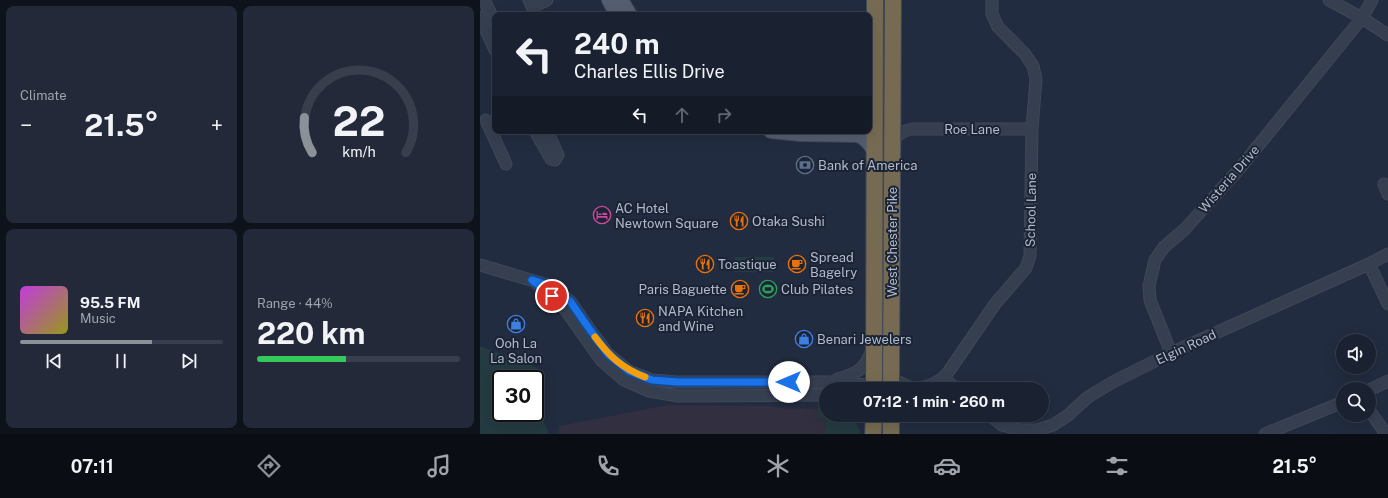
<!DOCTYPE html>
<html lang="en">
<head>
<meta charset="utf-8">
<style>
	:root { --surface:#1a2130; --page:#232938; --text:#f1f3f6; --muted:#9fa3ab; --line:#383e4c; --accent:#8c9099 }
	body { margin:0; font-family:"Public Sans",sans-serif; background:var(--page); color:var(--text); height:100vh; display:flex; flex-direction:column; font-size:15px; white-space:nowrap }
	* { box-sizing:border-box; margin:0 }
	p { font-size:13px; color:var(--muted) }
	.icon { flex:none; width:22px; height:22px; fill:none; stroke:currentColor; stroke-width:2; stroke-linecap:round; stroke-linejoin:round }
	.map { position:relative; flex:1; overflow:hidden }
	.side { display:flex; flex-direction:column; gap:6px; padding:6px; background:#0e121a; width:480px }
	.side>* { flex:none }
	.top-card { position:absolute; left:12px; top:12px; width:380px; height:122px; border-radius:8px; box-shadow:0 4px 16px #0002,0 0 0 1px var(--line); background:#1a2130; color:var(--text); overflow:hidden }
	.controls { position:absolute; left:856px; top:334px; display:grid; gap:8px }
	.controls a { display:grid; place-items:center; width:40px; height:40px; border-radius:50%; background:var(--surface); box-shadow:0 4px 16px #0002,0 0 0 1px var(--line); font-size:20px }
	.speed { position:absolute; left:12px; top:370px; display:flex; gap:8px; font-size:20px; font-weight:700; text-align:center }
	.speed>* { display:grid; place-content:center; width:52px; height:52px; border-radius:50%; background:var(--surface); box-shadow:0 4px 16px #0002,0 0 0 1px var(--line); line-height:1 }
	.speed .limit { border:2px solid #111; border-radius:6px; background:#fff; color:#111 }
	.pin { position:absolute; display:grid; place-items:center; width:34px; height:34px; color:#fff; margin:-17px; border:2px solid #fff; border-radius:50%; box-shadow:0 1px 4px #0007 }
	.me { position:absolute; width:44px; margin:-22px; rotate:270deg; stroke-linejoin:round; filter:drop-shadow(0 0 3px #0008) }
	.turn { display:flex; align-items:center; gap:14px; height:84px; padding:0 16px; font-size:18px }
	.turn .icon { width:52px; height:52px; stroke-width:2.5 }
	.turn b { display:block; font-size:28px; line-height:34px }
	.lanes { display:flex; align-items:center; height:38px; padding:0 16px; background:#0003; justify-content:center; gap:20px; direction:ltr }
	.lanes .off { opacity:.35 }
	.big { font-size:30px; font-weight:700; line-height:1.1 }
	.side .widget { flex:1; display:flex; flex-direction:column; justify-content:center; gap:6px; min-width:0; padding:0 14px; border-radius:8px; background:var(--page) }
	.side .dial { align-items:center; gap:0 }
	.dial svg { height:104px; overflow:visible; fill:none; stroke:var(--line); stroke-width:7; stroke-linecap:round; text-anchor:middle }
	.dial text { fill:var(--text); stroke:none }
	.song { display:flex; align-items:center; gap:12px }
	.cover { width:48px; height:48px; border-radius:6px; background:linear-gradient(135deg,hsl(290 70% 55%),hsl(60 70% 35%)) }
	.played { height:4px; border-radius:2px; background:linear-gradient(90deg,var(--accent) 65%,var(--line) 65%) }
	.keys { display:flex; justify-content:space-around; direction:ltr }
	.heat { display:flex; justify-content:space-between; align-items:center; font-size:22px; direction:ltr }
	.charge { height:6px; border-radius:3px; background:linear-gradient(90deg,#34c759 44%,var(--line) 0) }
	.side .tiles { flex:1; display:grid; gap:6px; grid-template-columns:repeat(2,1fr) }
	.trip { position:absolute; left:339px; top:382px; width:230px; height:40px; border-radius:20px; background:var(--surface); box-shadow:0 4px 16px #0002,0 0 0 1px var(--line); font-weight:700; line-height:40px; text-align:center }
	.tabs { display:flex; height:64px; justify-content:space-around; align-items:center; background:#0a0d13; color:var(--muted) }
	.tabs .icon { width:28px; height:28px }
	.tabs .current { color:var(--accent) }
	.tabs b { font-size:18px; color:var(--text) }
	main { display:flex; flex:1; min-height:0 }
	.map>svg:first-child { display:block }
	.medical { fill:#322f40 }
	.green { fill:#243b41 }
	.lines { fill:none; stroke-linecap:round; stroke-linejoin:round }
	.minor-casing { stroke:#3f4859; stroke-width:13 }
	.major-casing { stroke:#3f4859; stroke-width:16 }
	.highway-casing { stroke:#3e4758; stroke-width:18 }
	.minor { stroke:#363f50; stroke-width:11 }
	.major { stroke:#545e70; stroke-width:14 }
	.highway { stroke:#766b52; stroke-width:16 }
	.route-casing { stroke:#114b97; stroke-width:10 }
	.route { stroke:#1a73e8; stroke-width:7 }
	.slow { stroke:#f59e0b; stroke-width:7 }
	.labels { text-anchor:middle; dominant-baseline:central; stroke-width:4; stroke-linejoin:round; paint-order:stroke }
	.street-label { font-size:13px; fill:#b2bacb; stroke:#1b2435 }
	.poi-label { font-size:13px; fill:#b2bacb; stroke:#1b2435; text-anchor:start }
</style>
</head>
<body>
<main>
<section class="side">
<div class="tiles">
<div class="widget"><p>Climate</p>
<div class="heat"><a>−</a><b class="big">21.5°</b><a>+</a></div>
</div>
<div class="widget dial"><svg viewBox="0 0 100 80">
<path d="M14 69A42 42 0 1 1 86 69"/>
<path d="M14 69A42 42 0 0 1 8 42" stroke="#8c9099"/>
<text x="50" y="56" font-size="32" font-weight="700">22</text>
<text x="50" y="72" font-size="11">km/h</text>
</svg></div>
<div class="widget">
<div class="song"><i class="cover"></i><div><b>95.5 FM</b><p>Music</p></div></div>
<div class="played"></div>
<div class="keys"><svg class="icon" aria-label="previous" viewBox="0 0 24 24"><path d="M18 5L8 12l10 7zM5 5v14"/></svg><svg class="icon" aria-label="pause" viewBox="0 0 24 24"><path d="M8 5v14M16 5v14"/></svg><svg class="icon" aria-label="next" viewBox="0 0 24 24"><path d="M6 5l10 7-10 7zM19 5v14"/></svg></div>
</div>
<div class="widget"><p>Range · 44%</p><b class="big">220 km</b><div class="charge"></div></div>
</div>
</section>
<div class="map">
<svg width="908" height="434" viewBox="0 0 908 434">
	<rect width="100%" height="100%" fill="#222c40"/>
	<path class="medical" d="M188,405l101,1 15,2 42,1 4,25h-271v-8z"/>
	<path class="green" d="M255,257h39v15h-40z
		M0,346l57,22 -3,11h-33v34h34v-10l13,28v3h-68z
		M337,408l9,1v6h25l9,15v4h-34v-15l-9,-1z"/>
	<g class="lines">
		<defs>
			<path id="minor" d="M4,0l11,22
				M49,0l7,15
				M849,0l33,18 26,17
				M52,7l15,-7
				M0,17l15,33
				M6,120l20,44
				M55,131l16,28 4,1 3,-5 -11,-24
				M412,144c4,-10 11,-13 21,-15h119
				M904,184l4,10
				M889,264l19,40
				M0,265l71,21 19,15 18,26 20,27 21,17 23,9 26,2h150l53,4
				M57,284l25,21 39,55 23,20 25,11 29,5 148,-1
				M691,353l-21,-53 -1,-14 6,-26 9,-13 21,-18 55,-61 122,-150 10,-18
				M411,375l5,6 17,8
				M463,378l14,11
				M357,379c19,-5 28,-9 35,-29
				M437,389c13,-3 24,-7 32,-18l46,-67 31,-36 4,-12 2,-127 4,-50 -3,-13 -8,-12 -27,-27 -6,-13v-14
				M889,390l19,-9
				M889,410l17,24
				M510,415l12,10 18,5h17l16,-5 14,-9 21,-19 25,-15 58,-29 198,-89 19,-10
				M785,434l78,-32"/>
			<path id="major" d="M129,0l8,15
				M141,0l9,15
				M291,131l29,3 58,1c8,3 12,8 16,16"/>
			<path id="highway" d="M394,389l1,-389
				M411,389l2,-389
				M393,434l1,-19
				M411,434v-19"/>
		</defs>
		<use href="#minor" class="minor-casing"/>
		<use href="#major" class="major-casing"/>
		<use href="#highway" class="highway-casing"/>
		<use href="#minor" class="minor"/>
		<use href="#major" class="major"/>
		<use href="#highway" class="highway"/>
	</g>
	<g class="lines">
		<defs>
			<path id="route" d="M72,296l-20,-16 19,6 19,15 18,26 20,27 21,17 23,9 26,2h111"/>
		</defs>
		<use href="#route" class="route-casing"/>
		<use href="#route" class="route"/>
		<path class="slow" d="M115,337c15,20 27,31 50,40"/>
	</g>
	<defs>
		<symbol id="bank-ring" viewBox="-11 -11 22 22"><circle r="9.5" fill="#1b2435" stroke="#5c6f8a" stroke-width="1.5"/><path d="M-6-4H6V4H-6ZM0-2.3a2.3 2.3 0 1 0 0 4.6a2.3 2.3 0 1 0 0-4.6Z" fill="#5c6f8a"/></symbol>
		<symbol id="hotel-ring" viewBox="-11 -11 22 22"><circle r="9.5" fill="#1b2435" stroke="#d1479c" stroke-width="1.5"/><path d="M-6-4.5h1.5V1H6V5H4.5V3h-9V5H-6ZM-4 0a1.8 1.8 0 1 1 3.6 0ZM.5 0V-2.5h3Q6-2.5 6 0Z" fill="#d1479c"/></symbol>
		<symbol id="restaurant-ring" viewBox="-11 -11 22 22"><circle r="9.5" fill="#1b2435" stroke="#e8710a" stroke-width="1.5"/><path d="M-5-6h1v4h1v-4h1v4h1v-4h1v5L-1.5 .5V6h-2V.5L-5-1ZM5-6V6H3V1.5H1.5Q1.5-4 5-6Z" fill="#e8710a"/></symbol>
		<symbol id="cafe-ring" viewBox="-11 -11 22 22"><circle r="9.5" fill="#1b2435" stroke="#e8710a" stroke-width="1.5"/><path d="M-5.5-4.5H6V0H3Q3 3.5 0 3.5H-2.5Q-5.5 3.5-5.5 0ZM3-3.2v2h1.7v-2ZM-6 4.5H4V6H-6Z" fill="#e8710a"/></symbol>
		<symbol id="stadium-ring" viewBox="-11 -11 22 22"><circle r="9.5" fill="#1b2435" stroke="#2e9e5b" stroke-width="1.5"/><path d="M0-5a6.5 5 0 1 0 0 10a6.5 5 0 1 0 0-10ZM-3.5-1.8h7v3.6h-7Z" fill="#2e9e5b"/></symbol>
		<symbol id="shop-ring" viewBox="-11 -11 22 22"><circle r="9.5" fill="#1b2435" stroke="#3f7fe0" stroke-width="1.5"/><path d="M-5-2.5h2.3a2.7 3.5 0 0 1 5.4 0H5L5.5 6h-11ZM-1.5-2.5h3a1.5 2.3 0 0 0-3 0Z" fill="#3f7fe0"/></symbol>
	</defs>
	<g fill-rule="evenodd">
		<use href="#bank-ring" x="315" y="155" width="20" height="20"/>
		<use href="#hotel-ring" x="112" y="205" width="20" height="20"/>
		<use href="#restaurant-ring" x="249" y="211" width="20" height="20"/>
		<use href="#restaurant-ring" x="215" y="254" width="20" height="20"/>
		<use href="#cafe-ring" x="307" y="254" width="20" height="20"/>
		<use href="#cafe-ring" x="250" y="279" width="20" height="20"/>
		<use href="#stadium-ring" x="278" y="279" width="20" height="20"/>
		<use href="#restaurant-ring" x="155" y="308" width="20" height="20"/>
		<use href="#shop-ring" x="26" y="314" width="20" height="20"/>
		<use href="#shop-ring" x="314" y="329" width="20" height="20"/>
	</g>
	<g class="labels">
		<g class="street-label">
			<text x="492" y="129">Roe Lane</text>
			<text transform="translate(749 179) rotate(-49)">Wisteria Drive</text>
			<text transform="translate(551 210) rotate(-89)">School Lane</text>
			<text transform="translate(412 242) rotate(-90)">West Chester Pike</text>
			<text transform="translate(706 347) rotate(-25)">Elgin Road</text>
		</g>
		<g class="poi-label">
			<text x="338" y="165">Bank of America</text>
			<text x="135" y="208">AC Hotel<tspan x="135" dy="15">Newtown Square</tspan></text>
			<text x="272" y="221">Otaka Sushi</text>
			<text x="330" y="257">Spread<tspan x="330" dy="15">Bagelry</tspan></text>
			<text x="238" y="264">Toastique</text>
			<text x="247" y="289" text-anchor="end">Paris Baguette</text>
			<text x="301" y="289">Club Pilates</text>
			<text x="178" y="311">NAPA Kitchen<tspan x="178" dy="15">and Wine</tspan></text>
			<text x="337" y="339">Benari Jewelers</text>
			<text x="36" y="343" text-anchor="middle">Ooh La<tspan x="36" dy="15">La Salon</tspan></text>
		</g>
	</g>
</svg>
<div class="controls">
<a><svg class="icon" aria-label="sound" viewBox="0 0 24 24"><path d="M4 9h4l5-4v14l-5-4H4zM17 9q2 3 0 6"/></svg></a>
<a><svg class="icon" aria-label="search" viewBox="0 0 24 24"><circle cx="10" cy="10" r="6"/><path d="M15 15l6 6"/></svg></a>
</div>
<div class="speed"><div class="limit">30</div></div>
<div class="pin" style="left:72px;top:296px;background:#d93025"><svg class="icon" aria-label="arrive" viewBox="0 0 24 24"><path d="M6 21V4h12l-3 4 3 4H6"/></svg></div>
<svg class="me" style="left:309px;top:382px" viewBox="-20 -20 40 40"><circle r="19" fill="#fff"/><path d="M0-13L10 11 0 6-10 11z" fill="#1a73e8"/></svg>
<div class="trip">07:12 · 1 min · 260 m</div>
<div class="top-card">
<div class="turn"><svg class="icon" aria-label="left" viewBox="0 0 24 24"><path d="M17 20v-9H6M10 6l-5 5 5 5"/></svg><div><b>240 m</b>Charles Ellis Drive</div></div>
<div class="lanes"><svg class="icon" aria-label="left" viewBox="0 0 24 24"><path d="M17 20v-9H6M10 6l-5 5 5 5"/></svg><svg class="icon off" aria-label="ahead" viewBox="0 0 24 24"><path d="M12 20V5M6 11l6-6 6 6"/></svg><svg class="icon off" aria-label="right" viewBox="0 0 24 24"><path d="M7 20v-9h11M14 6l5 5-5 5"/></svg></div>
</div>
</div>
</main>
<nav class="tabs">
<b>07:11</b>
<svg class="icon current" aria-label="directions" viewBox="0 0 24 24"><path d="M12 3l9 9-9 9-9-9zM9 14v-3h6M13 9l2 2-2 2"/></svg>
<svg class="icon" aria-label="music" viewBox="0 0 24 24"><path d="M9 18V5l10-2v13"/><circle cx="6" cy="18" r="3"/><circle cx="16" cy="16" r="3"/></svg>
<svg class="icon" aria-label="phone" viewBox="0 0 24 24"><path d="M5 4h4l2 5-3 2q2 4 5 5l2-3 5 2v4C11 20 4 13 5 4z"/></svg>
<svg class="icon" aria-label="climate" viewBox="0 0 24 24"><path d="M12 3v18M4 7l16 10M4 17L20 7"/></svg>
<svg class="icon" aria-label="car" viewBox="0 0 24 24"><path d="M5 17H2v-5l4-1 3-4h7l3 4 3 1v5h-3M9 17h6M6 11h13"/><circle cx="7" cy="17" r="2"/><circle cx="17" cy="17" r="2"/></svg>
<svg class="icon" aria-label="filters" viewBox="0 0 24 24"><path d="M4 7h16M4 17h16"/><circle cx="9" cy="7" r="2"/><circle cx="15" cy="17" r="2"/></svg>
<b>21.5°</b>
</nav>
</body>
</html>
